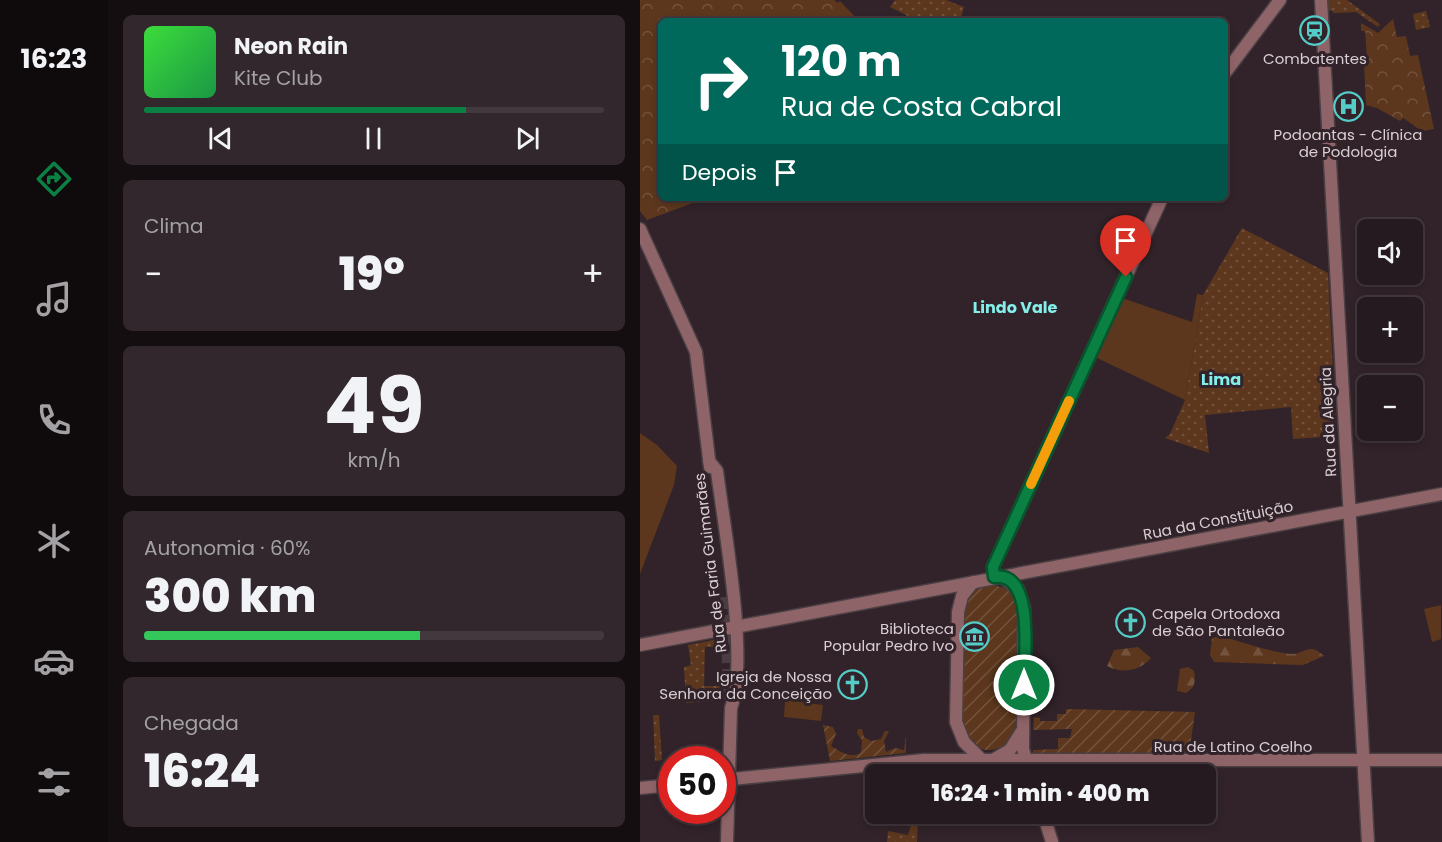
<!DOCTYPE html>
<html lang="pt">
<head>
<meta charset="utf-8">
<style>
	:root { --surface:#251a1f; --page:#31272c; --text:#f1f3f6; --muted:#a3a1a4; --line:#42383d; --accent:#0b8043 }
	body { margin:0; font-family:Poppins,sans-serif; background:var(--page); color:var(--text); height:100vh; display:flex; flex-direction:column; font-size:22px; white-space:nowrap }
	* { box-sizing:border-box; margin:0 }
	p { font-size:20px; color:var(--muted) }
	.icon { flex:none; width:33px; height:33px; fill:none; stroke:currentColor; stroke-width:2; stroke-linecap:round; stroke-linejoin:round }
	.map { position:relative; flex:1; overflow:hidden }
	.side { display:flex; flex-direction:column; gap:15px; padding:15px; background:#140e11; width:532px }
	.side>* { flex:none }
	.banner { position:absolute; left:18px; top:18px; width:570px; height:183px; border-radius:9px; box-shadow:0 3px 9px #0003,0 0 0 2px var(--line); background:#00695c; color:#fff; overflow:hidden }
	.tools { position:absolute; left:717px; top:219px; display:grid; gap:12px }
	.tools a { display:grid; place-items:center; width:66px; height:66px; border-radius:9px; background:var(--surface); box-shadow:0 3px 9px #0003,0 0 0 2px var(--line); font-size:30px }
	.speed { position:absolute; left:18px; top:746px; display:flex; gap:12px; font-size:30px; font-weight:700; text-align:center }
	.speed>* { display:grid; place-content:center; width:78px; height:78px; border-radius:50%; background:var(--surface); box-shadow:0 3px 9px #0003,0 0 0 2px var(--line); line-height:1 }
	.speed .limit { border:9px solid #d22; background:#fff; color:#111 }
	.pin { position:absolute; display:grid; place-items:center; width:51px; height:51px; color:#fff; margin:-62px -26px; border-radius:50% 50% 50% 0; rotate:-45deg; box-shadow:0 0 6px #0007 }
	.pin .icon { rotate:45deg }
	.me { position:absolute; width:66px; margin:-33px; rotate:0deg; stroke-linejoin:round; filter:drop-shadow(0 0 4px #0008) }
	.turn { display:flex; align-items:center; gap:21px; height:126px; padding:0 24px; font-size:27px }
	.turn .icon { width:78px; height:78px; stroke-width:2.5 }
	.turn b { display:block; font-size:42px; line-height:51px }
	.then { display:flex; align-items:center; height:57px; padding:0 24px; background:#0003; gap:12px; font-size:22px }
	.big { font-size:45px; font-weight:800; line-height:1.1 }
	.side .widget { flex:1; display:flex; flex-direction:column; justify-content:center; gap:9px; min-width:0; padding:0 21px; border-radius:9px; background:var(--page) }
	.side .dial { align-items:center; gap:0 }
	.dial b { font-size:78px; line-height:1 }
	.song { display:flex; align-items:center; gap:18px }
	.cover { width:72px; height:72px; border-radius:9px; background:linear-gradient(135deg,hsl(120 70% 55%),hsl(140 70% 35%)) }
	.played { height:6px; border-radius:3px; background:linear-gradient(90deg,var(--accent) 70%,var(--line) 70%) }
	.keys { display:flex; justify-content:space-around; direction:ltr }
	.heat { display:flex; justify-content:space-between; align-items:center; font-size:33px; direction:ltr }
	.charge { height:9px; border-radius:4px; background:linear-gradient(90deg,#34c759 60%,var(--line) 0) }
	.trip { position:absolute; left:225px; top:764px; width:351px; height:60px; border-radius:9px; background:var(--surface); box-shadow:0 3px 9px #0003,0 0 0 2px var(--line); font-weight:800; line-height:60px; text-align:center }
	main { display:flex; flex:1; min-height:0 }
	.tab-bar { display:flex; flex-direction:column; width:108px; justify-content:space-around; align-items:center; background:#0f0a0c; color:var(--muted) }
	.tab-bar .icon { width:42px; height:42px }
	.tab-bar .active { color:var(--accent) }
	.tab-bar b { font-size:27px; color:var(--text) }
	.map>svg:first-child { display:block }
	.grass { fill:url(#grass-dots) }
	.forest { fill:url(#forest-firs) }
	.park { fill:url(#park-crowns) }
	.garden { fill:url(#garden-furrows) }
	.pitch { fill:#5c371d }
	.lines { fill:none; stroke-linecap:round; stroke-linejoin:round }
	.secondary-tunnel { stroke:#4a3d42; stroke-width:12; stroke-dasharray:12 6; stroke-linecap:butt }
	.secondary-casing { stroke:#4a3f43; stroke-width:15 }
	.secondary { stroke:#8f6468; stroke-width:12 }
	.route-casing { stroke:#07532c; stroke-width:15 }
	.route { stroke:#0b8043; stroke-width:10 }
	.slow { stroke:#f59e0b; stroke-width:10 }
	.labels { text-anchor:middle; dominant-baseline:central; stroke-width:6; stroke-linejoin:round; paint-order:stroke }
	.poi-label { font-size:15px; fill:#d9cfd3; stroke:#312329 }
	.street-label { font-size:15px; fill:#d9cfd3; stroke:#312329 }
	.neighbourhood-label { font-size:16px; font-weight:bold; fill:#84efea; stroke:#312329 }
</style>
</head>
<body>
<main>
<nav class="tab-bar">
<b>16:23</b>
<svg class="icon active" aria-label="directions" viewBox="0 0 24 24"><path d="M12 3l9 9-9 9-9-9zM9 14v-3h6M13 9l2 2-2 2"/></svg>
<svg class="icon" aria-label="music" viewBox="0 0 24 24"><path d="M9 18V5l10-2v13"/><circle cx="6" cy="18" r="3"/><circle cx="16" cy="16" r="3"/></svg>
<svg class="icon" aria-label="phone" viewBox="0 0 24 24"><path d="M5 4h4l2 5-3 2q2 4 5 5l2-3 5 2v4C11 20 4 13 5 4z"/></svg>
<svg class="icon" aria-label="climate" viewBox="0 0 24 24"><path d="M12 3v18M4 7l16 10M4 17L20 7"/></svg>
<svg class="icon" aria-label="car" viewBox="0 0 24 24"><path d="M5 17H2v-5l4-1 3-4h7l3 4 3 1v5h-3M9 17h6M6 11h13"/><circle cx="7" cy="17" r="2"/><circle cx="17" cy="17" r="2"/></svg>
<svg class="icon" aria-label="filters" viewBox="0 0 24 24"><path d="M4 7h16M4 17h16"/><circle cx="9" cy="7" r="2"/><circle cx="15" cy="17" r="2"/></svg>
</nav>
<section class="side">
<div class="widget">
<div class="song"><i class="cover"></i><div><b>Neon Rain</b><p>Kite Club</p></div></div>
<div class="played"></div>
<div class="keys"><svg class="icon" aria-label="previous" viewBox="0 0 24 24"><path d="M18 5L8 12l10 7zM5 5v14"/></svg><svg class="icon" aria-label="pause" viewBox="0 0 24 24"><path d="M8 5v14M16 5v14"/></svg><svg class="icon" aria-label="next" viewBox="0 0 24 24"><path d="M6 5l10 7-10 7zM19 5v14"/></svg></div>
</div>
<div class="widget"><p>Clima</p>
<div class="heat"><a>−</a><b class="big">19°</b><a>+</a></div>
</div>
<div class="widget dial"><b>49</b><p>km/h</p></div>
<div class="widget"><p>Autonomia · 60%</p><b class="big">300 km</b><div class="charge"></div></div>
<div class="widget"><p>Chegada</p><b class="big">16:24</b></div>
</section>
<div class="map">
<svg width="802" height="842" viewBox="0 0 802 842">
	<defs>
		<pattern id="grass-dots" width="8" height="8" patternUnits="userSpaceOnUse" patternTransform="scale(1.5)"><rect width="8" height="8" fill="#5c371d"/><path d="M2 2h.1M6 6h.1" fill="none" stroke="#73533d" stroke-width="1.8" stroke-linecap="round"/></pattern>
		<pattern id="forest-firs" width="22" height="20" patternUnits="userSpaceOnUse" patternTransform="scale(1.5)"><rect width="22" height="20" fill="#5c371d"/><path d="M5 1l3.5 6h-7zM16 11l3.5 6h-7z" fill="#73533d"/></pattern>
		<pattern id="park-crowns" width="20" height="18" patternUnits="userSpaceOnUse" patternTransform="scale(1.5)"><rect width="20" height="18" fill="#5c371d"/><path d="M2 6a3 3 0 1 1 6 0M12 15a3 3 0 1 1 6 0" fill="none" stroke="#73533d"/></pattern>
		<pattern id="garden-furrows" width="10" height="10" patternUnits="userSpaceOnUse" patternTransform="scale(1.5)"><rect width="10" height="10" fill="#5c371d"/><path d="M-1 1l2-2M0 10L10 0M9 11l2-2" fill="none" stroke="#73533d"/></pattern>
	</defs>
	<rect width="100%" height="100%" fill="#312329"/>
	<path class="grass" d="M255,0h51l18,7 -4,14h-42l-28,-14z
		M688,0h19l33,24 -2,3 -22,-15 -22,1 -3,-3 -3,3z
		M786,11l4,16 -14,3 -3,-16z
		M602,228l86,45 8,155 -9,2v3h-4v4l-30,2 -2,-32 -86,8 4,38 -44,-15 5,-4 15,-34 18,-105z
		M83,638l1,9h-19l-1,39h19l1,14 -38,3 -2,-36 7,-2 -3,-20z
		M13,715h6l3,45 -7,1z
		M273,819l5,1 -1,22h-30l1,-11 20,4z"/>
	<path class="forest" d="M580,636c20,5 49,16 70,18 15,1 18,-13 34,2l-21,9 -89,-3 -4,-7 2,-17z
		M498,647l13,11c-11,13 -29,16 -44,8l7,-16z
		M548,667l6,4c2,10 1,17 -8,22l-9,-2 3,-22z"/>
	<path class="park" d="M0,0h194l4,3 2,-2 19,20h-198v177h45l-59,22 -7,-9z
		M753,19l4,18 9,-1 4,20 8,-1 16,74 -12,2 -19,-13 -3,3 -23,-13 -11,-3 -2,-41 3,-4 -2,-29h-4v-8l17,10z
		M727,331l1,21 14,1 -6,6 -10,-1 -7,-8 1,-14z"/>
	<path class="garden" d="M350,585c11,1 22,4 27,15 5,12 2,123 -3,135 -4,8 -14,14 -23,15 -17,1 -23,-11 -30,-24l3,-120 13,-18z
		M426,709l129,3 -6,42 -156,1v-5l25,-1v-11h12l2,-9 -39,1 1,-13 6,1v3h17v-7h9z
		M183,725l10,2 3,7 -5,12c9,5 21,14 30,6l1,-12 -5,-6 1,-5h4l2,8 7,4 10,-2 4,-8h4l-5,10 2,11 9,-4 9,2 2,-14v17l-76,8z"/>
	<path class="pitch" d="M557,294l6,1 -18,105 -90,-43 27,-59 70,24z
		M0,433l17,12 20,21 -3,19 -34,89z
		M801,605v34l-9,3 -8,-33z
		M145,700l38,5 -2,16 -37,-4z"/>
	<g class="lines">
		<path class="secondary-tunnel" d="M86,597l3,108"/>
		<defs>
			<path id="secondary" d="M681,0l47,842
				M585,73l55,-73
				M0,229l56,123 14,115
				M69,461l8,10c7,56 32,189 14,237l-4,134
				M361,576l17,13 6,19 -1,141 7,25
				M354,577l-1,-10 169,-369
				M333,582l-11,14 -4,16 -2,110 8,20 18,18
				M0,645l802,-151
				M353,760l17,-10 12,-19
				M82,780l202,-20h518
				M0,788l32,-3
				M403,813l9,29"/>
		</defs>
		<use href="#secondary" class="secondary-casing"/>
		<use href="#secondary" class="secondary"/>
	</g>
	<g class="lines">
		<defs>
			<path id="route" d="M384,685c0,-24 12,-115 -30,-108l-1,-10 133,-290"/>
		</defs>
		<use href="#route" class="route-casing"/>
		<use href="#route" class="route"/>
		<path class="slow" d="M391,484l38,-83"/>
	</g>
	<defs>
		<symbol id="station-ring" viewBox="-11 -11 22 22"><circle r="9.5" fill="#312329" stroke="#54cdc8" stroke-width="1.5"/><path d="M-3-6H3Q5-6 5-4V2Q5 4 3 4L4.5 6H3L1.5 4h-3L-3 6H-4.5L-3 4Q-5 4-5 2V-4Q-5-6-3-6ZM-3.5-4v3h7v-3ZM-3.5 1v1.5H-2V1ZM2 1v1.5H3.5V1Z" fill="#54cdc8"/></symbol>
		<symbol id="hospital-ring" viewBox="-11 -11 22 22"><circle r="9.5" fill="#312329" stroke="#54cdc8" stroke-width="1.5"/><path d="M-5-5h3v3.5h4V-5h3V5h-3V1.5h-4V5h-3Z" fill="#54cdc8"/></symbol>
		<symbol id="church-ring" viewBox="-11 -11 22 22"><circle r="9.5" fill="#312329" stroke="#54cdc8" stroke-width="1.5"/><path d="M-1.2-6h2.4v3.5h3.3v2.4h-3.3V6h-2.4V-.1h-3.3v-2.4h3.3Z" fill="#54cdc8"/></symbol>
		<symbol id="museum-ring" viewBox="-11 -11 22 22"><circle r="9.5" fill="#312329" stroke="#54cdc8" stroke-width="1.5"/><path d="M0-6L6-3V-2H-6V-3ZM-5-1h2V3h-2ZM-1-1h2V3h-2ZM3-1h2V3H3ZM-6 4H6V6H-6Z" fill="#54cdc8"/></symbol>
	</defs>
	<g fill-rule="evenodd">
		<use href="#station-ring" x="658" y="14" width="33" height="33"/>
		<use href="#hospital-ring" x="692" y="90" width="33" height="33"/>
		<use href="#church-ring" x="474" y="606" width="33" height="33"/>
		<use href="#museum-ring" x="318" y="620" width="33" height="33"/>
		<use href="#church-ring" x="196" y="668" width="33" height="33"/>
	</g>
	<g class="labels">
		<g class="poi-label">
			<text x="675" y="58">Combatentes</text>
			<text x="708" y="134">Podoantas - Clínica<tspan x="708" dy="17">de Podologia</tspan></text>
			<text x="512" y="613" text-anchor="start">Capela Ortodoxa<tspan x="512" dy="17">de São Pantaleão</tspan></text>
			<text x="314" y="628" text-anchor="end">Biblioteca<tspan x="314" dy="17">Popular Pedro Ivo</tspan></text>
			<text x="192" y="676" text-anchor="end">Igreja de Nossa<tspan x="192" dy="17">Senhora da Conceição</tspan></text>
		</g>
		<g class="street-label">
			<text transform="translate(688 422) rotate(-93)">Rua da Alegria</text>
			<text transform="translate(578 520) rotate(-11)">Rua da Constituição</text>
			<text transform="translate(70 563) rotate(-97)">Rua de Faria Guimarães</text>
			<text x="593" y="746">Rua de Latino Coelho</text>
		</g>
		<g class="neighbourhood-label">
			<text x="375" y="307">Lindo Vale</text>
			<text x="581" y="379">Lima</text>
		</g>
	</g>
</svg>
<div class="tools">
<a><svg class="icon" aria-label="sound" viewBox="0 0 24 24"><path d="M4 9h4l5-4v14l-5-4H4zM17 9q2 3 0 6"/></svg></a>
<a>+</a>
<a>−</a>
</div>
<div class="speed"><div class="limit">50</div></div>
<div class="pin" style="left:486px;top:277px;background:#d93025"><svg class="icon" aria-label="arrive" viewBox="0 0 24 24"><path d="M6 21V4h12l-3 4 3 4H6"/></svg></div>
<svg class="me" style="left:384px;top:685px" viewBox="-20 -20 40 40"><circle r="17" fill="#0b8043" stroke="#fff" stroke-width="3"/><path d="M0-11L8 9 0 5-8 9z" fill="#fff"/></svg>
<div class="trip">16:24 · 1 min · 400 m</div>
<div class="banner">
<div class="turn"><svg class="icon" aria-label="right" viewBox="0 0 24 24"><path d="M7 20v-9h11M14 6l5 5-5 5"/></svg><div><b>120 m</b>Rua de Costa Cabral</div></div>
<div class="then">Depois<svg class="icon" aria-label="arrive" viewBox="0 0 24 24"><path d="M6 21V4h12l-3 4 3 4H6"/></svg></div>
</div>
</div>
</main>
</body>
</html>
